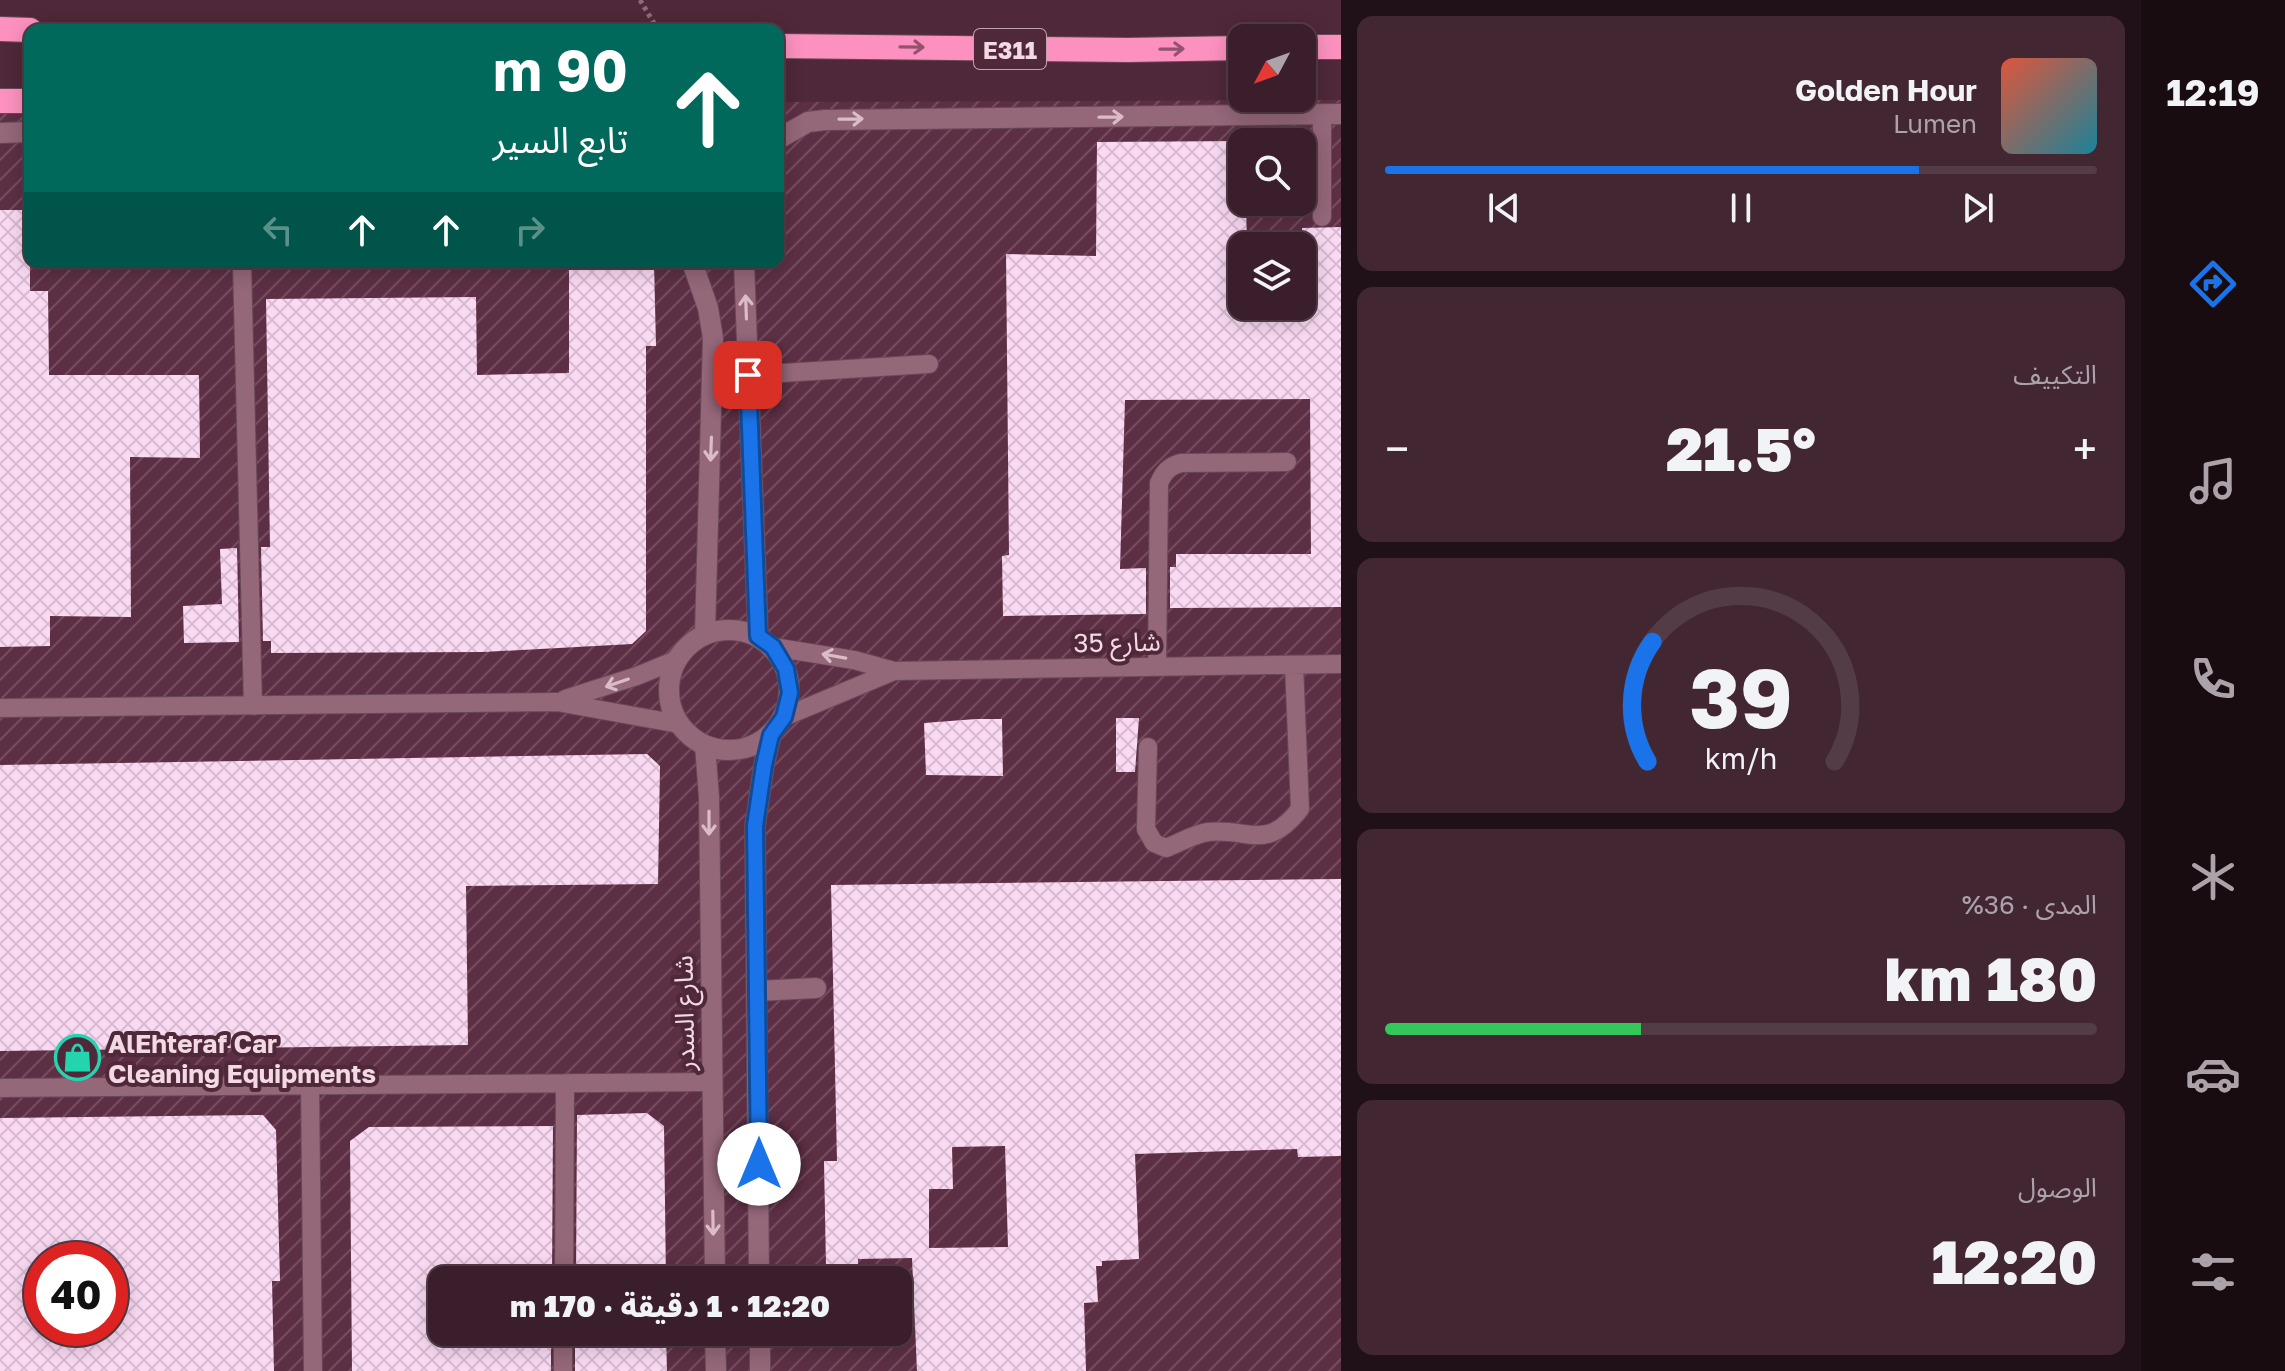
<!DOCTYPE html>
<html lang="ar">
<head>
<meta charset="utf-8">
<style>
	:root { --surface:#3b1e2b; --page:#422733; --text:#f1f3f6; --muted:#aca2a9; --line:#543c47; --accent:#1a73e8 }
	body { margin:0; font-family:"Golos Text","Noto Sans Arabic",sans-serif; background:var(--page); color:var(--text); direction:rtl; height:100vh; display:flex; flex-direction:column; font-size:30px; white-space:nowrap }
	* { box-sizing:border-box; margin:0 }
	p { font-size:26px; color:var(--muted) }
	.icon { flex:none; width:44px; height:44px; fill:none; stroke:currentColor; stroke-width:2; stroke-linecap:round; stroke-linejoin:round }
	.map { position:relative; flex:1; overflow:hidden; direction:ltr }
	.side { display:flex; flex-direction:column; gap:16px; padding:16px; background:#201018; width:800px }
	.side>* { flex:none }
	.top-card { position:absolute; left:24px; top:24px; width:760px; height:244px; border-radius:16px; box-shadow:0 4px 20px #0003,0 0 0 2px var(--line); direction:rtl; background:#00695c; color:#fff; overflow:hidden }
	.needle { width:52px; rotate:229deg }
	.fabs { position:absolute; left:1228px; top:24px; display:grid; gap:16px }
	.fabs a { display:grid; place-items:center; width:88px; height:88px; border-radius:16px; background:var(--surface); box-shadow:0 4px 20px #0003,0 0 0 2px var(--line); font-size:40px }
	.speed { position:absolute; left:24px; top:1242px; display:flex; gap:16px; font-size:40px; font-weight:700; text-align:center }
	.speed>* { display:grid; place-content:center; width:104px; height:104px; border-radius:50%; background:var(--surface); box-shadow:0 4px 20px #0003,0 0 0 2px var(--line); line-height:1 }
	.speed .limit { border:12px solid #d22; background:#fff; color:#111 }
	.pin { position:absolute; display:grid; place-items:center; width:68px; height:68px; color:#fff; margin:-34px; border-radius:16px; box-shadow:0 4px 12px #0006 }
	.me { position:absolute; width:88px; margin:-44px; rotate:0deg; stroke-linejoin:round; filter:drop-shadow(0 0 6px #0008) }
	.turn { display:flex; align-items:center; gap:28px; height:168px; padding:0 24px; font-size:36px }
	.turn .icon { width:104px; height:104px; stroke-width:2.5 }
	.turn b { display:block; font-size:56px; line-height:68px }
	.lanes { display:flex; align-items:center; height:76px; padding:0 24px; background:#0003; justify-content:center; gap:40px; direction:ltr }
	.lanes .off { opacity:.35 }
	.big { font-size:60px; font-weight:800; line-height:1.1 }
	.side .card { flex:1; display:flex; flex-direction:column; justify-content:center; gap:12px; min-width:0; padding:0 28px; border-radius:16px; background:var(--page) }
	.side .dial { align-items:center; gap:0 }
	.dial svg { height:208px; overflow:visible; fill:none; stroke:var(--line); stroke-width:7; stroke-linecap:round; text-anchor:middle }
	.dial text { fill:var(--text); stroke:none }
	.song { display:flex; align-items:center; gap:24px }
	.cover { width:96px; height:96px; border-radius:12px; background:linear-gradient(135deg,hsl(10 70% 55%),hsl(190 70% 35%)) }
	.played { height:8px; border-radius:4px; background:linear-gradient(90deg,var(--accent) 75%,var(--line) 75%) }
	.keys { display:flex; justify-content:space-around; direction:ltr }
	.heat { display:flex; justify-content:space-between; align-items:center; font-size:44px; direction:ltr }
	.charge { height:12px; border-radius:6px; background:linear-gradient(90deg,#34c759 36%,var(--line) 0) }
	.trip { position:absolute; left:428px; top:1266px; width:484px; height:80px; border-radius:16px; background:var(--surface); box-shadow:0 4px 20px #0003,0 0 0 2px var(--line); font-weight:800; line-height:80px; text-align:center; direction:rtl }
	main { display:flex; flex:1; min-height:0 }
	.dock { display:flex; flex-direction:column; width:144px; justify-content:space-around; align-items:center; background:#180c11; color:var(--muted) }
	.dock .icon { width:56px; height:56px }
	.dock .selected { color:var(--accent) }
	.dock b { font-size:36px; color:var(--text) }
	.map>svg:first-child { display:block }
	.industrial { fill:url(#industrial-furrows); fill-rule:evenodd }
	.building { fill:url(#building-cross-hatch); fill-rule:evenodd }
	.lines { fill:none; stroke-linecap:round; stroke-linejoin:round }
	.service-casing { stroke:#694857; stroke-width:20 }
	.minor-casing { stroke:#694857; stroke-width:22 }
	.tertiary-casing { stroke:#694857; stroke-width:22 }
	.motorway-casing { stroke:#694857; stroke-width:26 }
	.path { stroke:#8d6b79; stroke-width:5; stroke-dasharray:4 4; stroke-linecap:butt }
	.service { stroke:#946779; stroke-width:18 }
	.minor { stroke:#946779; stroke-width:20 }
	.tertiary { stroke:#946779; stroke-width:20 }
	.motorway { stroke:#fc91bf; stroke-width:24 }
	.oneway { stroke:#94526f }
	.oneway2 { stroke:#dbbcc8 }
	.route-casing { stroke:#114b97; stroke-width:20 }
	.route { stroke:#1a73e8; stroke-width:14 }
	.labels { text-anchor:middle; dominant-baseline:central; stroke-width:8; stroke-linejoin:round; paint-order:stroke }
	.shield { fill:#4f2839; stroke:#c2a4b0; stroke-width:2 }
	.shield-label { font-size:24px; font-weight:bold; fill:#f3d9e3 }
	.street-label { font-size:26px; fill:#f3d9e3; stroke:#4f2839 }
	.poi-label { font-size:26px; font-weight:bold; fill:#f3d9e3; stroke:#4f2839; text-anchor:start }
</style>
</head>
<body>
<main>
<nav class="dock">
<b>12:19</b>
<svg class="icon selected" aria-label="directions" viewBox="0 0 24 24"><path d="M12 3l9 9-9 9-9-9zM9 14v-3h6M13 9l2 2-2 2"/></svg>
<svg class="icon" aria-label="music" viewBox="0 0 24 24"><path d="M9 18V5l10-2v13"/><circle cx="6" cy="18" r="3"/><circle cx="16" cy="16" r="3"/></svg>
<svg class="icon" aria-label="phone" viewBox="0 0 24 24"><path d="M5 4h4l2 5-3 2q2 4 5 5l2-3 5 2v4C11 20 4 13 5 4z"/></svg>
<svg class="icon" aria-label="climate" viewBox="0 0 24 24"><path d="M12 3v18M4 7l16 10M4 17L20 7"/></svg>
<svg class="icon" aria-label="car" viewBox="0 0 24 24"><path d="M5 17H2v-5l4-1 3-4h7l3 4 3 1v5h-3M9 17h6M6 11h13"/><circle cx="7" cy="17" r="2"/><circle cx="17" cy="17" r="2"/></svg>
<svg class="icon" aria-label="filters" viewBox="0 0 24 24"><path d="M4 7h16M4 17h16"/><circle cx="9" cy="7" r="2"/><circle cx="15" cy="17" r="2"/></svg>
</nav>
<section class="side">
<div class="card">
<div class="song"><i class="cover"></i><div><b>Golden Hour</b><p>Lumen</p></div></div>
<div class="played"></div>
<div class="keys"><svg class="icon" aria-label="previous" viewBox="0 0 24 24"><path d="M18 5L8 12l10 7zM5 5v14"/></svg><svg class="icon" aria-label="pause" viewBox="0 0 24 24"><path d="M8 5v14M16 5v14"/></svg><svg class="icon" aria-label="next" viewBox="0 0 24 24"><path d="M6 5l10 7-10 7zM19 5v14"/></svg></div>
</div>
<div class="card"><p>التكييف</p>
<div class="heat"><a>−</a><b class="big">21.5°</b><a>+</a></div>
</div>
<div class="card dial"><svg viewBox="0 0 100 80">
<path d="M14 69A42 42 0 1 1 86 69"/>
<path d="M14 69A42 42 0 0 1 16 23" stroke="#1a73e8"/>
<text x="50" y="56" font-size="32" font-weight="700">39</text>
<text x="50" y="72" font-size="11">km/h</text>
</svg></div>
<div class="card"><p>المدى · 36%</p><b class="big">180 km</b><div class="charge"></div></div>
<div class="card"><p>الوصول</p><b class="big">12:20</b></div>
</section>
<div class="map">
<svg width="1341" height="1371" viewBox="0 0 1341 1371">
	<defs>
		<pattern id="industrial-furrows" width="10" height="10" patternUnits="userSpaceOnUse" patternTransform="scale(2)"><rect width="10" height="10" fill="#5d2f44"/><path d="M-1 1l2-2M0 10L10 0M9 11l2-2" fill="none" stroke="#754d5f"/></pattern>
		<pattern id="building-cross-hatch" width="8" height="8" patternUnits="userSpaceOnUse" patternTransform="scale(2)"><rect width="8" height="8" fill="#fad9f3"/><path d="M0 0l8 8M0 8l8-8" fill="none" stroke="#d7bbd0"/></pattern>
	</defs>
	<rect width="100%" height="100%" fill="#4f2839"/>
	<path class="industrial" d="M1341,100v1271h-1341v-1266h30v157h748v-160zM1242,142h60v60h-60zM1242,246h60v60h-60zM42,1260h68v68h-68zM442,1280h456v52h-456z"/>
	<path class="building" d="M1242,141v61h4l1,44h-5v60h60v-78l39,-1v380l-171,1v-41h6v-13h135l-1,-155 -185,1 -5,169 26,-1v46l-143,2 -1,-60 7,-1 -3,-301 90,2 1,-114z
		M0,210h30v81h18l1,84h150l1,83 -70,-1 1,160 -81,-1v30l-50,1z
		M569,262h85l2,84h-10v285l-14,13 -149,8 -212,1v-12h-8l-2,-94h9l-4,-248 210,-2 1,78 92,-2z
		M237,548l2,94 -55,1 -1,-37 39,-2 -2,-55z
		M1116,718h23l-4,54h-19z
		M976,719h26l1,57 -77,-1 -2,-52z
		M647,754l13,12 -2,118 -192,2 2,159 -468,6v-286z
		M1341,879v277l-43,1 -1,-8 -162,5 4,105 -37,2v5h-6l2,36 -14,1 2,68h-169l-5,-113 -54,1v8h-32l-2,-106h13l-6,-276zM1005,1146l3,101 -79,1v-59h24l-1,-42z
		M647,1113l17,13 2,154h-90l1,-165z
		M263,1115l13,15 4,151h-8l2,90h-274v-253zM42,1260h68v68h-68z
		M553,1126l-1,154h-110v52h109v39h-199l-2,-230 19,-14z
		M575,1332h91l1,39h-92z"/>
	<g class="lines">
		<defs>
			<path id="service" d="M1322,114v103
				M242,264l11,442
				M748,375l181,-11
				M773,647l81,13 40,11 447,-7
				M1157,667l2,-184c5,-11 10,-17 22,-20l106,-1
				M565,699l72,-23 39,-16
				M0,708l557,-6 122,22
				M784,717l110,-46
				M1148,747l-2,82 8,14 12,5c13,-5 28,-14 42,-16 43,-4 58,20 92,-23l-6,-144
				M310,1085l3,286
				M0,1088l711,-6
				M564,1280l1,-197
				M563,1371v-39"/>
			<path id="minor" d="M0,133l30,-1
				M759,991l57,-3"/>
			<path id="tertiary" d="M778,139l30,-17 17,-2 516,-6
				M692,262l16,46 5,30 -8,296
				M744,262l14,374
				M669 690a60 60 0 1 1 120 0a60 60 0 1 1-120 0Z
				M705,745l4,52 6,483
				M759,1280l-4,-454 9,-61 7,-30
				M715,1332l1,39
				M760,1332v39"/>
			<path id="motorway" d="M0,29l30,1
				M778,46l350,4 114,-2
				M1302,47h39
				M0,101h30"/>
		</defs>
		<use href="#service" class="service-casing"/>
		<use href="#minor" class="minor-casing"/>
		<use href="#tertiary" class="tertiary-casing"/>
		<use href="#motorway" class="motorway-casing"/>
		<path class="path" d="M640,0l18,30"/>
		<use href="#service" class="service"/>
		<use href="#minor" class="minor"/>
		<use href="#tertiary" class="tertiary"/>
		<use href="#motorway" class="motorway"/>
	</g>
	<defs><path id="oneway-shaft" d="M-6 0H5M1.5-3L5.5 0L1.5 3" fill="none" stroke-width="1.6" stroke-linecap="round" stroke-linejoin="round" transform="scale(2)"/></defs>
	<g class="oneway">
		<use href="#oneway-shaft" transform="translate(912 47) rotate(1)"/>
		<use href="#oneway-shaft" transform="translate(1172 49) rotate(-1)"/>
	</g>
	<g class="oneway2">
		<use href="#oneway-shaft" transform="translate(1111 117) rotate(-1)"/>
		<use href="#oneway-shaft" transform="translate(851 119) rotate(-1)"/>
		<use href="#oneway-shaft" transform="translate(746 307) rotate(-92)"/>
		<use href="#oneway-shaft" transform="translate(711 449) rotate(92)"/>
		<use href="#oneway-shaft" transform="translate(834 656) rotate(-170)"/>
		<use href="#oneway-shaft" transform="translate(617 683) rotate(161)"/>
		<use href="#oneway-shaft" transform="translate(709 823) rotate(90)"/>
		<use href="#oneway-shaft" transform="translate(713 1223) rotate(89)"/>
	</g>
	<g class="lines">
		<defs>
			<path id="route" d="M748,375l10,261 15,11 13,22 4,24 -6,24 -13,18 -7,30 -9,61 4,338"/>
		</defs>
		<use href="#route" class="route-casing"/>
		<use href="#route" class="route"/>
	</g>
	<defs>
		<symbol id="shop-ring" viewBox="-11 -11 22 22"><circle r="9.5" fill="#4f2839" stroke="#22d5af" stroke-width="1.5"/><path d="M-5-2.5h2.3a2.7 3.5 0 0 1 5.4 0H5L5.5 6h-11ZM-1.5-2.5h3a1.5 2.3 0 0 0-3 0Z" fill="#22d5af"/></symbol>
	</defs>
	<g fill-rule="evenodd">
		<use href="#shop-ring" x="52" y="1032" width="51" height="51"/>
	</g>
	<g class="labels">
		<rect class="shield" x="974" y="29" width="72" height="40" rx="6"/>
		<g class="shield-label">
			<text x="1010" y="49">E311</text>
		</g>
		<g class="street-label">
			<text transform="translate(1117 642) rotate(-1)">شارع 35</text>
			<text transform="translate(684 1013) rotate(-91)">شارع السدر</text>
		</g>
		<g class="poi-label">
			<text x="108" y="1043">AlEhteraf Car<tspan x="108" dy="30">Cleaning Equipments</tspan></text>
		</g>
	</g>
</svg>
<div class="fabs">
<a><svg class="needle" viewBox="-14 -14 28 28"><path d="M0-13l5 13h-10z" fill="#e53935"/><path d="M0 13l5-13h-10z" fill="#aca2a9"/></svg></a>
<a><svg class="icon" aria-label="search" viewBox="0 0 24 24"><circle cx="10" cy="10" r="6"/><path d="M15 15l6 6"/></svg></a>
<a><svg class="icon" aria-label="layers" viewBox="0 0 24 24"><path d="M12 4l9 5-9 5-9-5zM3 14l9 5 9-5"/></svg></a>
</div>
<div class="speed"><div class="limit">40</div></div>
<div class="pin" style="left:748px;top:375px;background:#d93025"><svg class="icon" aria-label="arrive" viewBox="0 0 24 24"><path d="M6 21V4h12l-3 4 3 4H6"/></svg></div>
<svg class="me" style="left:759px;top:1164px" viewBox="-20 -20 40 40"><circle r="19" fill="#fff"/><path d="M0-13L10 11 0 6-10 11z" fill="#1a73e8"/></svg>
<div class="trip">12:20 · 1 دقيقة · 170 m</div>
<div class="top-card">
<div class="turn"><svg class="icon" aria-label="ahead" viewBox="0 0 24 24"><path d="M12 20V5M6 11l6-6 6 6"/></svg><div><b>90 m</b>تابع السير</div></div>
<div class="lanes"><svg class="icon off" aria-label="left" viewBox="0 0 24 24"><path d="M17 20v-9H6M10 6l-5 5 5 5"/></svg><svg class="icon" aria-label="ahead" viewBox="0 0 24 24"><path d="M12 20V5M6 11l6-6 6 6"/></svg><svg class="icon" aria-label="ahead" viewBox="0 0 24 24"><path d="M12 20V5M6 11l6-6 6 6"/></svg><svg class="icon off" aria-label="right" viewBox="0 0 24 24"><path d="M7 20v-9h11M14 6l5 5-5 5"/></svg></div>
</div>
</div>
</main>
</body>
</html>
